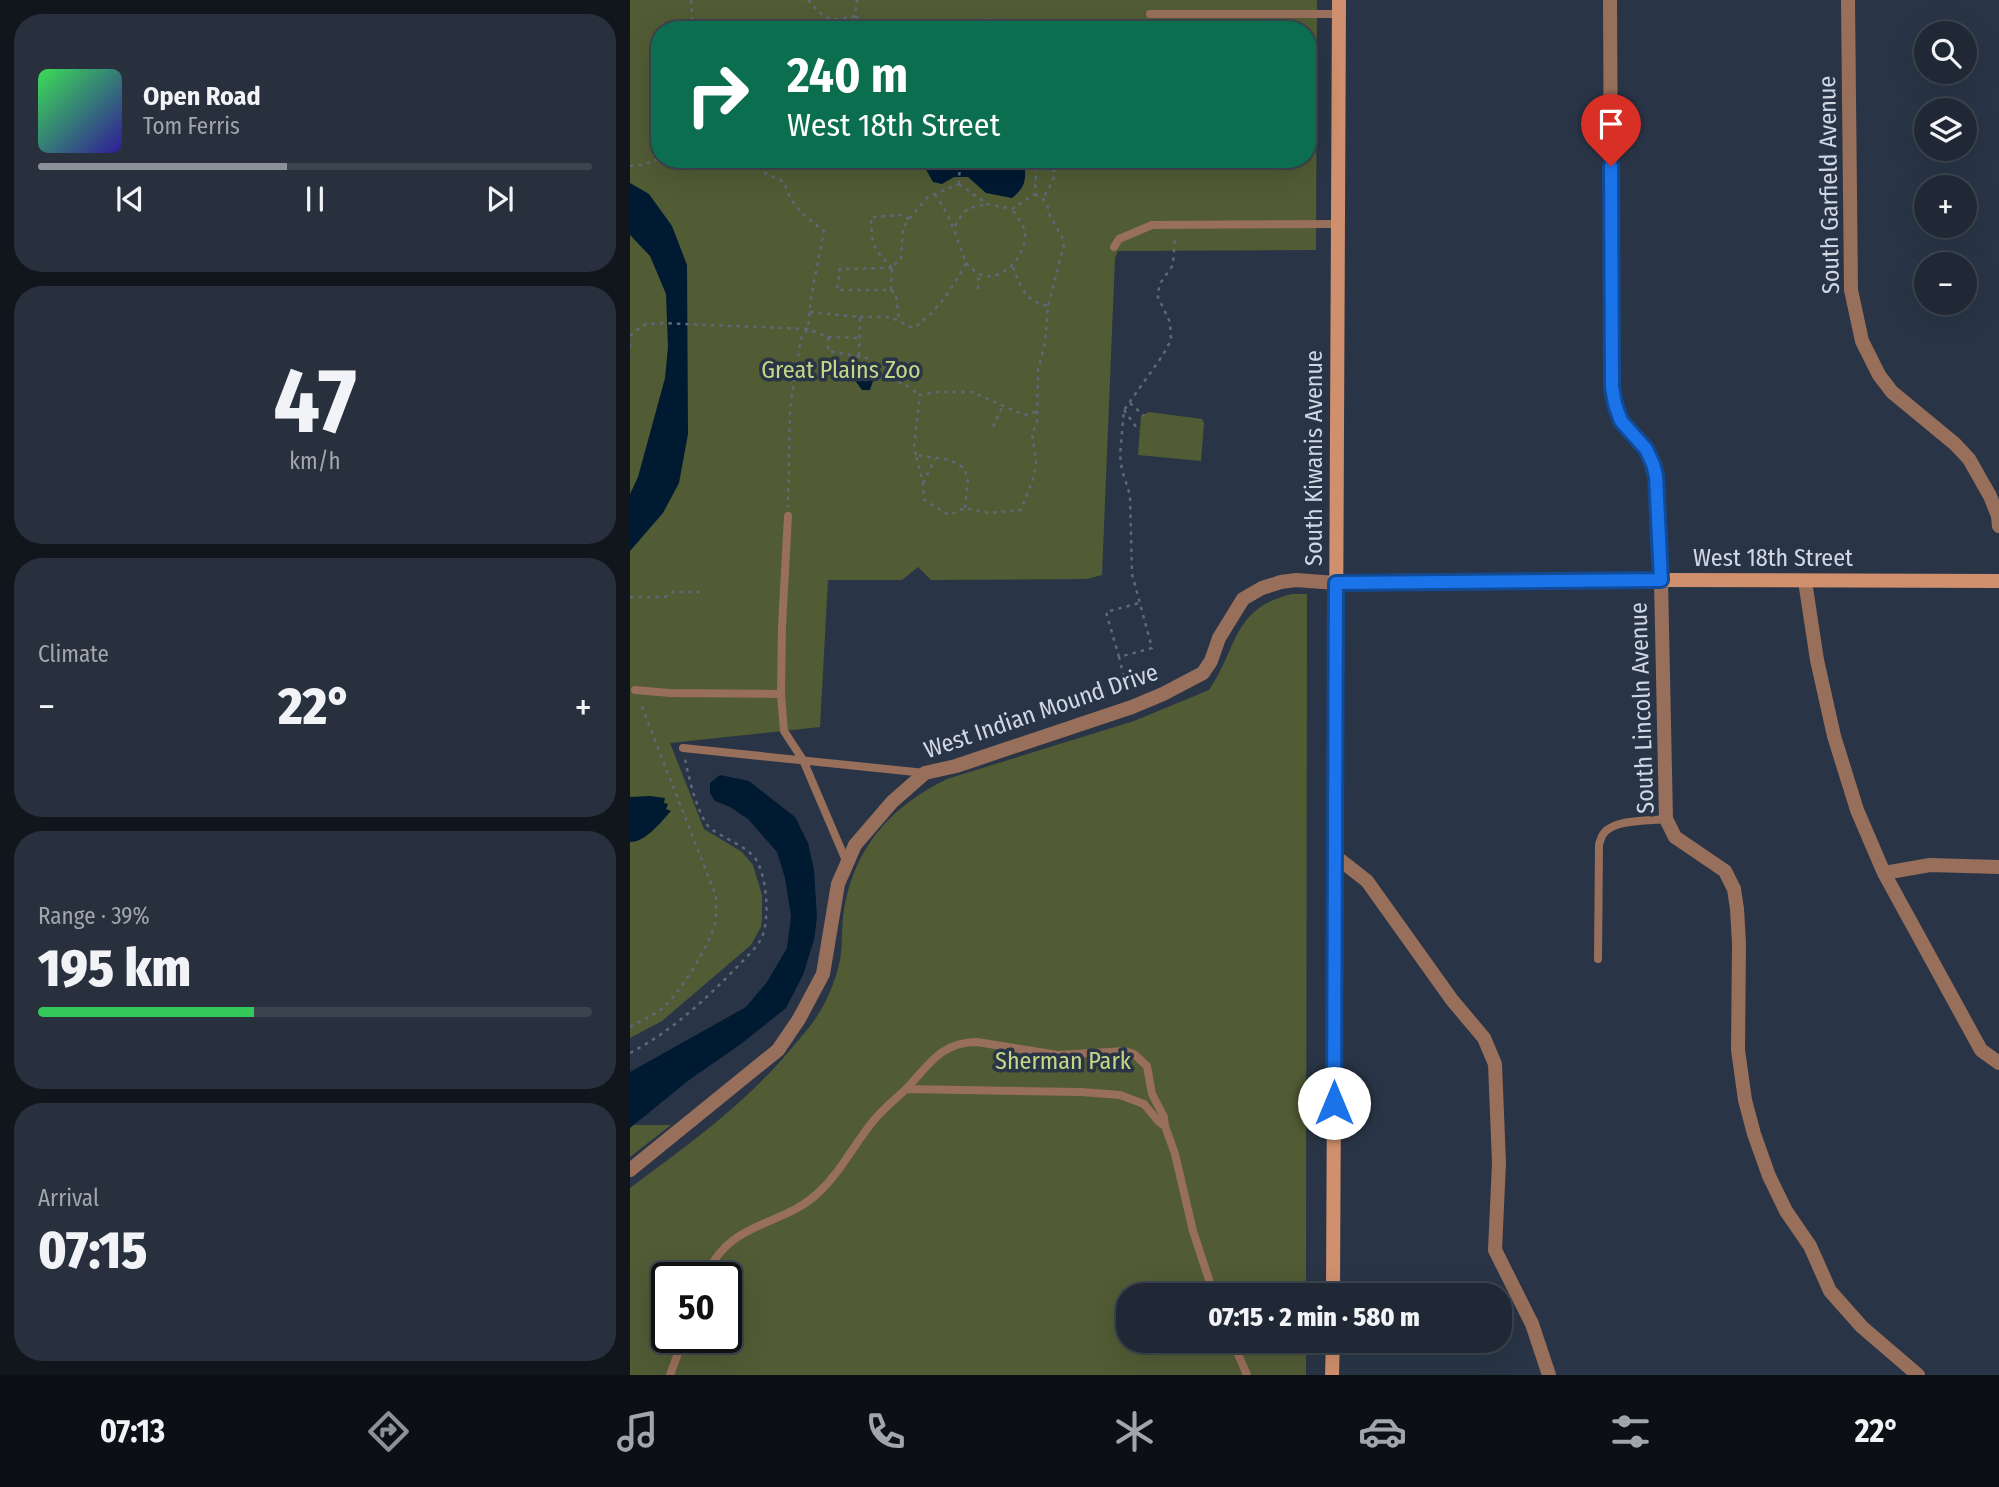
<!DOCTYPE html>
<html lang="en">
<head>
<meta charset="utf-8">
<style>
	:root { --surface:#1f2834; --page:#27303c; --text:#f1f3f6; --muted:#a1a6ac; --line:#3c444f; --accent:#8c9099 }
	body { margin:0; font-family:"Fira Sans Condensed",sans-serif; background:var(--page); color:var(--text); height:100vh; display:flex; flex-direction:column; font-size:26px; white-space:nowrap }
	* { box-sizing:border-box; margin:0 }
	p { font-size:23px; color:var(--muted) }
	.icon { flex:none; width:38px; height:38px; fill:none; stroke:currentColor; stroke-width:2; stroke-linecap:round; stroke-linejoin:round }
	.map { position:relative; flex:1; overflow:hidden }
	.side { display:flex; flex-direction:column; gap:14px; padding:14px; background:#11161d; width:630px }
	.side>* { flex:none }
	.guide { position:absolute; left:21px; top:21px; width:665px; height:147px; border-radius:28px; box-shadow:0 7px 28px #0002,0 0 0 2px var(--line); background:#0b6e4f; color:#fff; overflow:hidden }
	.buttons { position:absolute; left:1284px; top:21px; display:grid; gap:14px }
	.buttons a { display:grid; place-items:center; width:63px; height:63px; border-radius:50%; background:var(--surface); box-shadow:0 7px 28px #0002,0 0 0 2px var(--line); font-size:35px }
	.speed { position:absolute; left:21px; top:1262px; display:flex; gap:14px; font-size:35px; font-weight:700; text-align:center }
	.speed>* { display:grid; place-content:center; width:91px; height:91px; border-radius:50%; background:var(--surface); box-shadow:0 7px 28px #0002,0 0 0 2px var(--line); line-height:1 }
	.speed .limit { border:4px solid #111; border-radius:10px; background:#fff; color:#111 }
	.pin { position:absolute; display:grid; place-items:center; width:60px; height:60px; color:#fff; margin:-72px -30px; border-radius:50% 50% 50% 0; rotate:-45deg; box-shadow:0 0 7px #0007 }
	.pin .icon { rotate:45deg }
	.me { position:absolute; width:77px; margin:-38px; rotate:0deg; stroke-linejoin:round; filter:drop-shadow(0 0 5px #0008) }
	.turn { display:flex; align-items:center; gap:24px; height:147px; padding:0 21px; font-size:32px }
	.turn .icon { width:91px; height:91px; stroke-width:2.5 }
	.turn b { display:block; font-size:49px; line-height:60px }
	.big { font-size:52px; font-weight:800; line-height:1.1 }
	.side .card { flex:1; display:flex; flex-direction:column; justify-content:center; gap:10px; min-width:0; padding:0 24px; border-radius:28px; background:var(--page) }
	.side .dial { align-items:center; gap:0 }
	.dial b { font-size:91px; line-height:1 }
	.song { display:flex; align-items:center; gap:21px }
	.cover { width:84px; height:84px; border-radius:10px; background:linear-gradient(135deg,hsl(130 70% 55%),hsl(250 70% 35%)) }
	.played { height:7px; border-radius:4px; background:linear-gradient(90deg,var(--accent) 45%,var(--line) 45%) }
	.keys { display:flex; justify-content:space-around; direction:ltr }
	.heat { display:flex; justify-content:space-between; align-items:center; font-size:38px; direction:ltr }
	.charge { height:10px; border-radius:5px; background:linear-gradient(90deg,#34c759 39%,var(--line) 0) }
	.trip { position:absolute; left:486px; top:1283px; width:396px; height:70px; border-radius:28px; background:var(--surface); box-shadow:0 7px 28px #0002,0 0 0 2px var(--line); font-weight:800; line-height:70px; text-align:center }
	.dock { display:flex; height:112px; justify-content:space-around; align-items:center; background:#0c1015; color:var(--muted) }
	.dock .icon { width:49px; height:49px }
	.dock .active { color:var(--accent) }
	.dock b { font-size:32px; color:var(--text) }
	main { display:flex; flex:1; min-height:0 }
	.map>svg:first-child { display:block }
	.green { fill:#515b34; fill-rule:evenodd }
	.water { fill:#001a32 }
	.lines { fill:none; stroke-linecap:round; stroke-linejoin:round }
	.path { stroke:#5e6978; stroke-width:2.5; stroke-dasharray:3.5 5; stroke-linecap:butt }
	.lane { stroke:#986f5a; stroke-width:8 }
	.street { stroke:#986f5a; stroke-width:14 }
	.secondary { stroke:#d08f6d; stroke-width:14 }
	.route-casing { stroke:#114b97; stroke-width:18 }
	.route { stroke:#1a73e8; stroke-width:12 }
	.labels { text-anchor:middle; dominant-baseline:central; stroke-width:7; stroke-linejoin:round; paint-order:stroke }
	.street-label { font-size:24px; fill:#d1d8e4; stroke:#293546 }
	.park-label { font-size:24px; fill:#c3d787; stroke:#293546 }
</style>
</head>
<body>
<main>
<section class="side">
<div class="card">
<div class="song"><i class="cover"></i><div><b>Open Road</b><p>Tom Ferris</p></div></div>
<div class="played"></div>
<div class="keys"><svg class="icon" aria-label="previous" viewBox="0 0 24 24"><path d="M18 5L8 12l10 7zM5 5v14"/></svg><svg class="icon" aria-label="pause" viewBox="0 0 24 24"><path d="M8 5v14M16 5v14"/></svg><svg class="icon" aria-label="next" viewBox="0 0 24 24"><path d="M6 5l10 7-10 7zM19 5v14"/></svg></div>
</div>
<div class="card dial"><b>47</b><p>km/h</p></div>
<div class="card"><p>Climate</p>
<div class="heat"><a>−</a><b class="big">22°</b><a>+</a></div>
</div>
<div class="card"><p>Range · 39%</p><b class="big">195 km</b><div class="charge"></div></div>
<div class="card"><p>Arrival</p><b class="big">07:15</b></div>
</section>
<div class="map">
<svg width="1369" height="1375" viewBox="0 0 1369 1375">
	<rect width="100%" height="100%" fill="#293546"/>
	<path class="green" d="M0,0h687l-1,250 -198,1 -3,7 -13,317 -15,4 -156,1 -13,-13 -16,13h-74l-8,147 -150,16 34,86 38,23 11,13 9,30v24l-1,8 -10,18 -89,76 -32,17zM30,30h647v129h-647z
		M519,412l53,7 2,4 -3,38 -63,-6 3,-39z
		M662,594h15l-1,701h-177v45l177,1v34h-676v-187c57,-42 114,-83 160,-138 11,-13 24,-27 32,-42 9,-16 17,-37 19,-55 1,-12 1,-25 2,-37 9,-66 46,-109 104,-137l187,-58 75,-31c29,-42 23,-82 83,-96zM37,1278h59v59h-59z
		M0,1125h41l-41,32z"/>
	<path class="water" d="M290,159l47,3 8,-3h49c2,19 3,27 -12,39l-26,-5 -18,-16h-14l-12,7 -9,-2z
		M0,183l19,11 23,32 15,39 1,169 -9,49 -16,30 -33,38v-57l8,-17 27,-99 3,-31 -2,-53 -16,-38 -20,-21z
		M214,362c10,2 20,8 28,8l2,8 -4,12h-8l-8,-11 -8,-4 -3,1 -6,-1 -3,-3 3,-6z
		M90,775l29,6 46,36 13,26 6,27 3,47 -3,23 -11,35 -17,33 -45,36 -52,36 -59,48v-56l116,-65 21,-25 20,-34 4,-32 -6,-38 -8,-26 -29,-33 -18,-12 -15,-6 -5,-8v-10z
		M20,796l15,2 -1,5 4,1 -2,5 5,2c-11,12 -25,31 -41,31v-45z"/>
	<g class="lines">
		<path class="path" d="M61,0l2,30
			M178,0c17,19 21,23 47,16l2,-16
			M225,16l19,14
			M204,30l4,-9
			M358,30l4,-14
			M124,159l9,13 21,10c8,25 20,34 40,49l-13,66 -3,32 -7,9 -11,70 -2,99
			M0,166l13,-1 17,-7
			M406,166c33,-1 13,18 7,33
			M329,184l28,20 25,5 23,-15 1,-26 -2,-9
			M329,184l1,-25
			M405,194l8,5 4,6 3,11 12,21 2,8 -16,61
			M325,226c11,-19 11,-17 32,-22
			M336,263c6,6 11,11 19,13 22,4 45,-27 39,-47 -2,-7 -8,-14 -12,-20
			M262,268l-52,1 -3,21h54l1,-22 9,-10 2,-30 9,-13 16,-18 31,-13
			M262,268c-20,-21 -20,-22 -21,-51l32,-2 6,4
			M348,289v-9l3,-6
			M261,290l5,5 3,26
			M180,312l50,5 -1,39
			M230,317h30l23,11c23,-15 40,-40 53,-65 -9,-24 -15,-47 -31,-68
			M0,336l13,-11 17,-2 148,6 20,8v14l39,7 12,13 9,7 16,6 16,11
			M198,337l31,1
			M0,344v9
			M500,403l14,13
			M494,410l15,21
			M363,427l10,-22
			M286,455l-2,-7 6,-53 17,-3h35l52,23 14,-4
			M293,483l12,-24
			M335,508l3,-29 -4,-11 -14,-8 -34,-5 7,28 1,17 25,15 16,-7 24,5 32,-3 13,-34 2,-16 -4,-25 5,-13 1,-52 7,-27 3,-37c-24,-5 -27,-20 -36,-41
			M0,597h35l8,-5h30
			M489,657l-13,-45 33,-9
			M498,693l-9,-36 33,-9 -20,-74 -2,-79 -8,-25 -2,-15 4,-45 39,-55 8,-15 -1,-18 -13,-27 4,-13 12,-17 2,-30
			M0,1027c9,-5 20,-10 29,-16 19,-14 50,-64 56,-88 2,-8 1,-18 1,-27l-76,-194
			M0,1053c42,-22 75,-53 108,-87 8,-9 19,-18 24,-29 8,-19 5,-62 -7,-79 -12,-14 -31,-19 -45,-30 -11,-9 -23,-55 -25,-70"/>
		<path class="lane" d="M520,14h189
			M484,247l5,-8 33,-14 186,-1
			M158,516l-6,110 -1,68 3,37 19,29 44,103
			M5,690l35,3 111,1
			M53,748l242,25
			M968,959l1,-115c2,-4 2,-8 5,-11 11,-14 45,-12 62,-14
			M276,1089l175,3 39,3 24,9 15,18 6,4
			M75,1278c23,-58 76,-50 113,-85 23,-21 36,-49 56,-73 10,-12 23,-22 34,-33 22,-24 34,-45 69,-45l81,13 67,-4 9,3 13,12 5,28 12,23 1,9 10,28 18,77 21,64
			M602,1340l15,35
			M40,1375l14,-38"/>
		<path class="street" d="M980,0l2,387 3,17 6,17 25,28 7,15 3,12 5,104 5,239 9,18 50,34 9,18 3,20 2,34 -1,107 7,50 9,34 15,42 17,35 24,35 20,45 32,36 56,48
			M1218,0l3,290 11,51 17,34 13,17 63,52 14,15 21,37 8,20 1,10
			M1175,581l12,79 17,76 23,74 27,63 97,177 18,13
			M705,856l32,25 85,119 32,38 11,26 4,99 -4,87 37,74 17,51
			M1254,873l46,-8 69,2
			M0,1170l148,-120 21,-31 24,-45 15,-90 17,-39 37,-43 33,-29 31,-7 176,-59 31,-13 40,-21 8,-12 8,-23 24,-39 19,-11 19,-6 15,-2 40,3"/>
		<path class="secondary" d="M706,583l325,-3 338,1
			M703,1295l6,-1295
			M702,1375l1,-35"/>
	</g>
	<g class="lines">
		<defs>
			<path id="route" d="M704,1103l2,-520 325,-3 -5,-104 -3,-12 -7,-15 -25,-28 -6,-17 -3,-17 -1,-221"/>
		</defs>
		<use href="#route" class="route-casing"/>
		<use href="#route" class="route"/>
	</g>
	<g class="labels">
		<g class="street-label">
			<text transform="translate(1199 185) rotate(-91)">South Garfield Avenue</text>
			<text transform="translate(684 458) rotate(-90)">South Kiwanis Avenue</text>
			<text x="1143" y="558">West 18th Street</text>
			<text transform="translate(1012 708) rotate(-92)">South Lincoln Avenue</text>
			<text transform="translate(411 711) rotate(-19)">West Indian Mound Drive</text>
		</g>
		<g class="park-label">
			<text x="211" y="370">Great Plains Zoo</text>
			<text x="433" y="1061">Sherman Park</text>
		</g>
	</g>
</svg>
<div class="buttons">
<a><svg class="icon" aria-label="search" viewBox="0 0 24 24"><circle cx="10" cy="10" r="6"/><path d="M15 15l6 6"/></svg></a>
<a><svg class="icon" aria-label="layers" viewBox="0 0 24 24"><path d="M12 4l9 5-9 5-9-5zM3 14l9 5 9-5"/></svg></a>
<a>+</a>
<a>−</a>
</div>
<div class="speed"><div class="limit">50</div></div>
<div class="pin" style="left:981px;top:166px;background:#d93025"><svg class="icon" aria-label="arrive" viewBox="0 0 24 24"><path d="M6 21V4h12l-3 4 3 4H6"/></svg></div>
<svg class="me" style="left:704px;top:1103px" viewBox="-20 -20 40 40"><circle r="19" fill="#fff"/><path d="M0-13L10 11 0 6-10 11z" fill="#1a73e8"/></svg>
<div class="trip">07:15 · 2 min · 580 m</div>
<div class="guide">
<div class="turn"><svg class="icon" aria-label="right" viewBox="0 0 24 24"><path d="M7 20v-9h11M14 6l5 5-5 5"/></svg><div><b>240 m</b>West 18th Street</div></div>
</div>
</div>
</main>
<nav class="dock">
<b>07:13</b>
<svg class="icon active" aria-label="directions" viewBox="0 0 24 24"><path d="M12 3l9 9-9 9-9-9zM9 14v-3h6M13 9l2 2-2 2"/></svg>
<svg class="icon" aria-label="music" viewBox="0 0 24 24"><path d="M9 18V5l10-2v13"/><circle cx="6" cy="18" r="3"/><circle cx="16" cy="16" r="3"/></svg>
<svg class="icon" aria-label="phone" viewBox="0 0 24 24"><path d="M5 4h4l2 5-3 2q2 4 5 5l2-3 5 2v4C11 20 4 13 5 4z"/></svg>
<svg class="icon" aria-label="climate" viewBox="0 0 24 24"><path d="M12 3v18M4 7l16 10M4 17L20 7"/></svg>
<svg class="icon" aria-label="car" viewBox="0 0 24 24"><path d="M5 17H2v-5l4-1 3-4h7l3 4 3 1v5h-3M9 17h6M6 11h13"/><circle cx="7" cy="17" r="2"/><circle cx="17" cy="17" r="2"/></svg>
<svg class="icon" aria-label="filters" viewBox="0 0 24 24"><path d="M4 7h16M4 17h16"/><circle cx="9" cy="7" r="2"/><circle cx="15" cy="17" r="2"/></svg>
<b>22°</b>
</nav>
</body>
</html>
